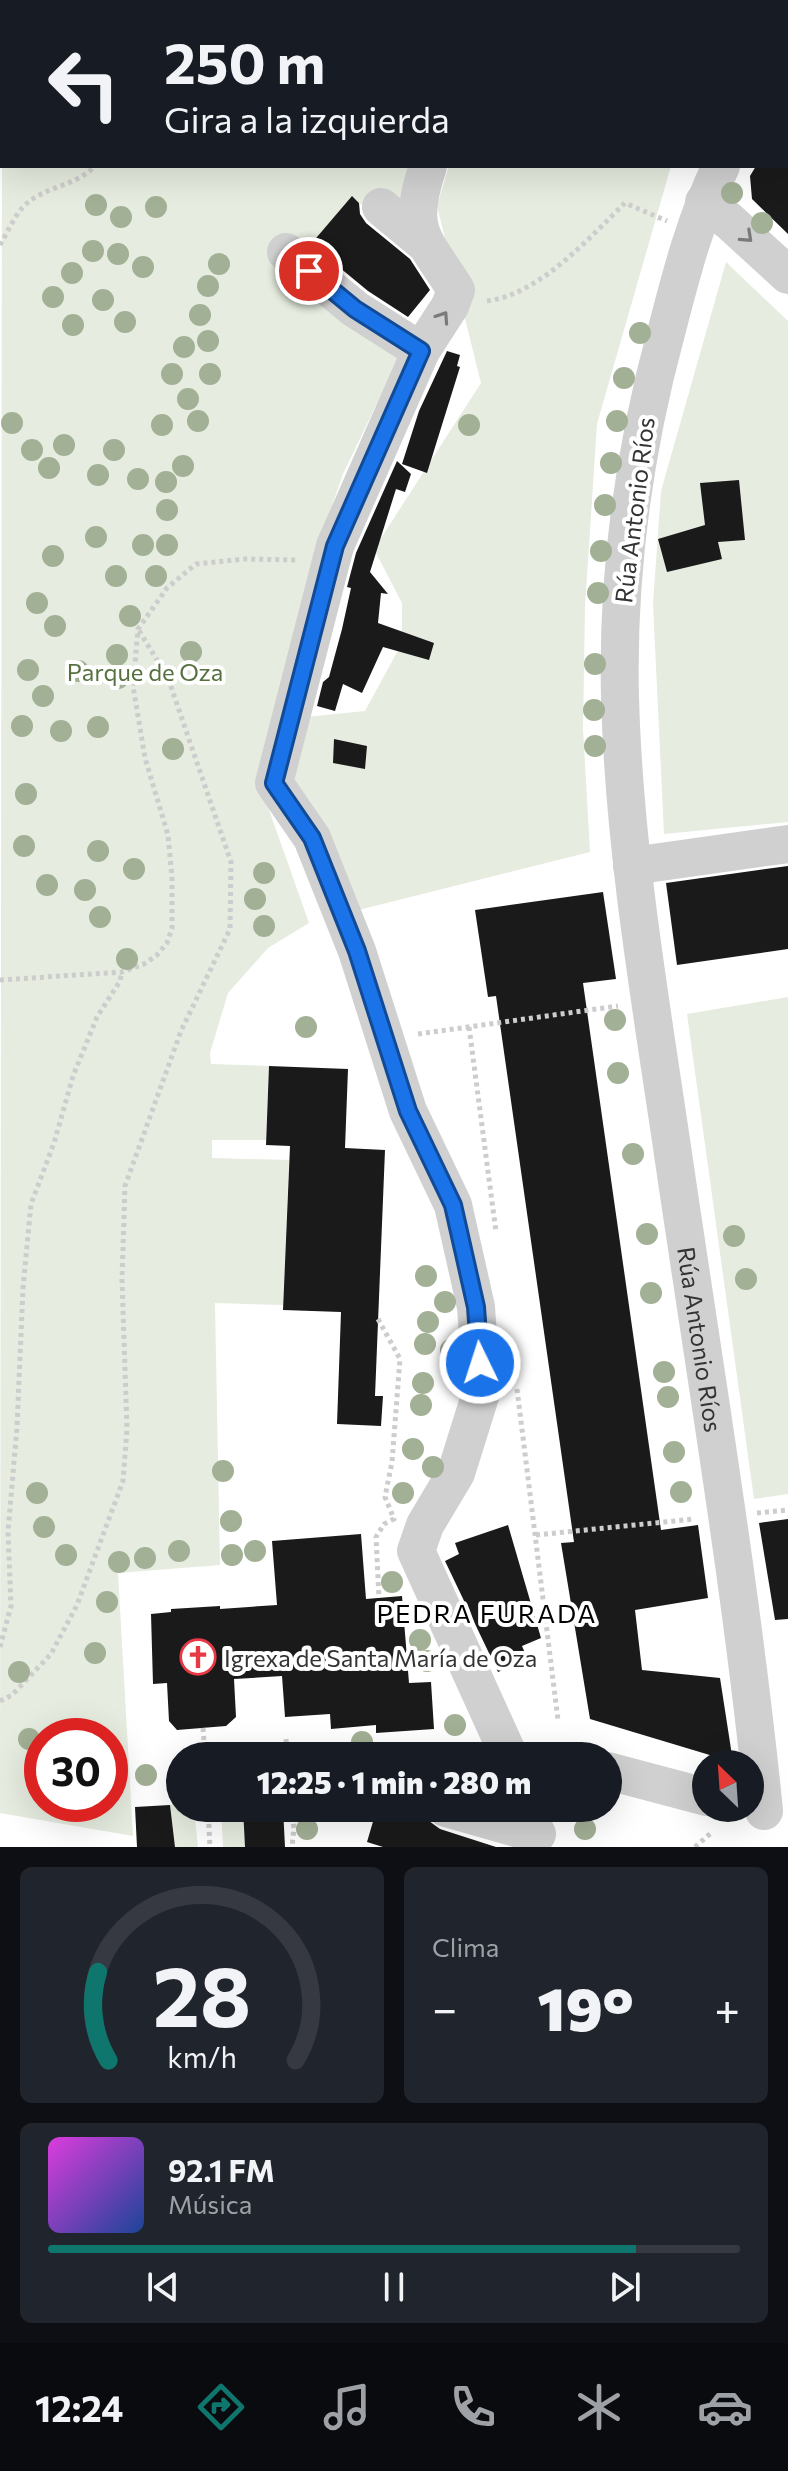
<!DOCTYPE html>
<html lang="es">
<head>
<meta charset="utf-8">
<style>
	:root { --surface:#171b24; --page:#20242c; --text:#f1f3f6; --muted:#9ea1a6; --line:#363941; --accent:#0f766e }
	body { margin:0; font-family:Commissioner,sans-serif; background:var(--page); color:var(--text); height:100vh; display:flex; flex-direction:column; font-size:30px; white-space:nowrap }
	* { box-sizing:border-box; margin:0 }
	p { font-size:26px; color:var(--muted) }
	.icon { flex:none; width:44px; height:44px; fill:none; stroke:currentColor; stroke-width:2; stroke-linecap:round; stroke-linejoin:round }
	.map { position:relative; height:1847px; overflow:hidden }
	.panel { display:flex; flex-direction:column; gap:20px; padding:20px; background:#0d0f14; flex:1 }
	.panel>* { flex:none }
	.top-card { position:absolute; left:0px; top:0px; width:788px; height:168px; box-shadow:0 8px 32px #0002; background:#171b24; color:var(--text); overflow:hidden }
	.needle { width:52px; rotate:335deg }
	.tools { position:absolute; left:692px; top:1750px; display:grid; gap:16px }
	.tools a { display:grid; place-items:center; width:72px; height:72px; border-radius:50%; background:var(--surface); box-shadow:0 8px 32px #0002; font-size:40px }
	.speed { position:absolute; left:24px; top:1718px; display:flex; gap:16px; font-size:40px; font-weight:700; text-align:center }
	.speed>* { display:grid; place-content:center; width:104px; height:104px; border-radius:50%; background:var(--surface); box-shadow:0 8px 32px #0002; line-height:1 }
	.speed .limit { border:12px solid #d22; background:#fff; color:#111 }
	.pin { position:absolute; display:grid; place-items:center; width:68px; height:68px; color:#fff; margin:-34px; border:4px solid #fff; border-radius:50%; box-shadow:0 2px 8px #0007 }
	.me { position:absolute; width:88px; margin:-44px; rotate:356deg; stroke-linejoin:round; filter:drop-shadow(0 0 6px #0008) }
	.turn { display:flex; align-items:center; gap:28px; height:168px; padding:0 32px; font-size:36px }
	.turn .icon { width:104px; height:104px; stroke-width:2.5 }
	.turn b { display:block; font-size:56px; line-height:68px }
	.big { font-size:60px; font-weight:800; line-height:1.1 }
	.panel .widget { flex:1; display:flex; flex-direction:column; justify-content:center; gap:12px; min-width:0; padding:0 28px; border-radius:12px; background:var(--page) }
	.panel .dial { align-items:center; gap:0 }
	.dial svg { height:208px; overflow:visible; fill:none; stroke:var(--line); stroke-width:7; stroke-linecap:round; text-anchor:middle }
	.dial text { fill:var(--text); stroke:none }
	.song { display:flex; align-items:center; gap:24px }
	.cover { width:96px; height:96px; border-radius:12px; background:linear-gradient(135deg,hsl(300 70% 55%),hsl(220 70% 35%)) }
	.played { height:8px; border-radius:4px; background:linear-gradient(90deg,var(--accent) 85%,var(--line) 85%) }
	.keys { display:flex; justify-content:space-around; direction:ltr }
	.heat { display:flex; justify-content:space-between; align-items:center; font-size:44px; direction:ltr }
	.panel .tiles { flex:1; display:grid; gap:20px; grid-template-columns:1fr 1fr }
	.widget:last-child { grid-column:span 2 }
	.trip { position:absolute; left:166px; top:1742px; width:456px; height:80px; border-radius:40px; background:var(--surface); box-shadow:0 8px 32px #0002; font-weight:800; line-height:80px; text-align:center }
	.dock { display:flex; height:128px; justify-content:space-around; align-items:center; background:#090b0e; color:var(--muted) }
	.dock .icon { width:56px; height:56px }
	.dock .on { color:var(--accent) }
	.dock b { font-size:36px; color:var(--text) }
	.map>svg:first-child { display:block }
	.green { fill:#e6ecdf; fill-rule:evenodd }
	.building { fill:#1a1a1a }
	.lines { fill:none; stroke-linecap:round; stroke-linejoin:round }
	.path { stroke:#cdcdcd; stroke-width:5; stroke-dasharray:4 4; stroke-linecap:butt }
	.minor { stroke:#d0d0d0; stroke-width:38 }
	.major { stroke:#ababab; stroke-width:44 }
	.tree { fill:#a2b095 }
	.oneway { stroke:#7a7a7a }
	.route-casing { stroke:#114b97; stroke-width:20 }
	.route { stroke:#1a73e8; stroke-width:14 }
	.labels { text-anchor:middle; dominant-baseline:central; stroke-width:8; stroke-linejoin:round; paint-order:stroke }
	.street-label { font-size:24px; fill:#333; stroke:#fff }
	.park-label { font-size:24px; fill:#56703f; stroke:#fff }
	.poi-label { font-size:24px; fill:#333; stroke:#fff; text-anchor:start }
	.neighbourhood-label { font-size:26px; letter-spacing:2px; fill:#000; stroke:#fff }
</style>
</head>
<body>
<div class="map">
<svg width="788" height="1847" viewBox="0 0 788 1847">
	<rect width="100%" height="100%" fill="#fff"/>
	<path class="green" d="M498,0h260l-260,2z
		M2,93v73h413l-16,46 -32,-3 -15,-12 -48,56 100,94 -61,127 -28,80 -47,253 41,116 -41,25 -40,45 -18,60 1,11 58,2 -3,74h-54v18l77,2 -6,145 -68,-2 5,262 -102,8 15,263 -133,-23zM42,1736h68v68h-68z
		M449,166h222l-74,258 -12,182 -2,123 7,123 -239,60 -65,-133 20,-62 59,-6 37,-68v-40l-28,-54 107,-166 -44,-177z
		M726,262l62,59v501l-124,12 -11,-230 8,-113z
		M788,997v497l-34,5 -67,-485z
		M180,1804v4h14l4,39h-23l-5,-42z
		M221,1808h22l2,39h-22z"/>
	<path class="building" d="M756,166h32v68l-36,-35 -2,-23z
		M352,196l7,7 1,11 6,9 44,36 20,31 -22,27 -40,-26 -57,-47z
		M447,351l13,4 -3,11 3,1 -33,106 -25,-9 17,-53z
		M397,461l14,13 -6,18 -9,-3 -26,83 18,22 -7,-1 -3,30 56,20 -5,17 -46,-13 -21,46 -19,-9 -8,27 -18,-5 6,-24 6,-5 13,-48 9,-41 -4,-1 9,-34z
		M739,480l6,60 -27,2 4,17 -55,13 -9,-33 47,-14 -5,-42z
		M334,739l33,7 -2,23 -32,-6z
		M788,866v83l-111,16 -11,-82z
		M603,892l13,87 -33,4 78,547 37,-5 10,73 -73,12 7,60 78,8 13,84 -143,-43 -29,-176 13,-1 -78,-546 -8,1 -13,-87z
		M269,1066l79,3 -3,79 40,2 -10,246h8l-2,30 -44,-2 4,-112 -58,-2 7,-164 -24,-1z
		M788,1519v100l-13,1 -16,-97z
		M508,1525l33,113 -19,8 6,14 -30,12 -53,-111 14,-7 -4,-11z
		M361,1534l5,65 36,-3 7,87 22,-1 3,47 -58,4v-8l-45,4 -1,-15 -45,3 -3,-41 -48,3 2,38 -10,9 -49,4 -8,-9 -2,-38 -14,1 -2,-70 20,-2v-3l49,-3v3l57,-4 -5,-64z
		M170,1805l5,42h-38l-2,-40z
		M243,1808h40l2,39h-40z
		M377,1808l52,13 11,8 56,18h-113l-16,-5z"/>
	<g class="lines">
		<path class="path" d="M51,2l1,-2
			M216,2v-2
			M0,63l2,-2
			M0,149l2,-3
			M0,245c7,-12 14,-28 23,-38 20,-21 52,-20 72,-41
			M487,301c53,-7 101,-62 138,-98l42,18
			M0,980l122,-8 22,-8 13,-9 10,-12 5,-15v-50l-4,-43 -23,-77 -12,-72 5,-57 29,-41 29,-24 48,-5 54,1
			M469,1027l27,205
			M418,1034l200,-28
			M378,1319l22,40 -8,103 -7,35 9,22 -10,5 -8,13 3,61
			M517,1389l41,331
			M757,1513l31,-3
			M536,1535l158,-16
			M0,1647l11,-41 -3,-74 9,-105 6,-139 8,-84 23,-61 19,-67 24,-59 23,-36 2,-9
			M0,1701l12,-6 39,-41 26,-49 46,-124 4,-52 -5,-150 3,-93 56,-155 49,-102 1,-67 -63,-184 -30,-49
			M203,1728l2,28
			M286,1739l1,17
			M208,1808l2,39
			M291,1808l3,20 -2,19
			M695,1847l16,-14"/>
		<g class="minor">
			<path d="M379,2v-2"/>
			<path d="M484,2l1,-2"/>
			<path d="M786,37l2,-4"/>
			<path d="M428,166c-22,66 -5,71 28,124l-6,16 -29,45 -86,195 -61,237 38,55 45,113 51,160 45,94 23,102 6,83 -26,83 -31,52 -9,26 93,205"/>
			<path id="s1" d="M721,166c-26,54 -40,109 -55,167 -32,118 -49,241 -46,364 4,151 30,301 52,450 32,220 70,443 92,664"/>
			<path d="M704,202l25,19 59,54"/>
			<path d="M381,207l41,34"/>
			<path d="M286,252l69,57 66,42"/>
			<path d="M632,866l156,-22"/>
			<path d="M608,1771l98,26"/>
			<path d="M446,1808l91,26"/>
		</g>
		<path class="major" d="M0,16l2,-3"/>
	</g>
	<g class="tree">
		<circle cx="732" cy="193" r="11"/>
		<circle cx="96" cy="205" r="11"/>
		<circle cx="156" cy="207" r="11"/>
		<circle cx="121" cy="217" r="11"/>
		<circle cx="762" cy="223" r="11"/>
		<circle cx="93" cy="251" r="11"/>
		<circle cx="118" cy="254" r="11"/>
		<circle cx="219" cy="264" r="11"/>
		<circle cx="143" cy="267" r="11"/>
		<circle cx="72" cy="273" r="11"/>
		<circle cx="208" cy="286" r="11"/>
		<circle cx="53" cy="297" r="11"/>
		<circle cx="103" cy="300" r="11"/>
		<circle cx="200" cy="315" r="11"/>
		<circle cx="125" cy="322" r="11"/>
		<circle cx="73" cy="325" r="11"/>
		<circle cx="640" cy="333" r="11"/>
		<circle cx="208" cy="341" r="11"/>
		<circle cx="184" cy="347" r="11"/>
		<circle cx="172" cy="374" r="11"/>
		<circle cx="210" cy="374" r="11"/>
		<circle cx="624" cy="378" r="11"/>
		<circle cx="188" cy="399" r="11"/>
		<circle cx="198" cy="421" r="11"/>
		<circle cx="617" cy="421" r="11"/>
		<circle cx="12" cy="423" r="11"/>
		<circle cx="162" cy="425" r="11"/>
		<circle cx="469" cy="425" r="11"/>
		<circle cx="64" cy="445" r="11"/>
		<circle cx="32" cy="450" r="11"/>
		<circle cx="114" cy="450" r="11"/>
		<circle cx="611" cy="463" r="11"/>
		<circle cx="183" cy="466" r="11"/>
		<circle cx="49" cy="468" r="11"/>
		<circle cx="98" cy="475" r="11"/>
		<circle cx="138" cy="479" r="11"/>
		<circle cx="166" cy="482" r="11"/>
		<circle cx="605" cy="505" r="11"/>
		<circle cx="167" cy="510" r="11"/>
		<circle cx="96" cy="537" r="11"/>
		<circle cx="143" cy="545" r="11"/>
		<circle cx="167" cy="545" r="11"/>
		<circle cx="601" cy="551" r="11"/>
		<circle cx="53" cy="556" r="11"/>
		<circle cx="116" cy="576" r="11"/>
		<circle cx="156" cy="576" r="11"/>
		<circle cx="598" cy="593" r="11"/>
		<circle cx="37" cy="603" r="11"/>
		<circle cx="130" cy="616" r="11"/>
		<circle cx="55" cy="626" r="11"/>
		<circle cx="191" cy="652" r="11"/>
		<circle cx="117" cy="655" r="11"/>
		<circle cx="595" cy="664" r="11"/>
		<circle cx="28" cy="670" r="11"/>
		<circle cx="78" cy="671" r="11"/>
		<circle cx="118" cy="678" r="11"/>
		<circle cx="43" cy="696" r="11"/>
		<circle cx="594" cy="710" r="11"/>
		<circle cx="22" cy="726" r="11"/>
		<circle cx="98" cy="727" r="11"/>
		<circle cx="61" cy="731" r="11"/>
		<circle cx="595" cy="746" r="11"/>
		<circle cx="173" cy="749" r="11"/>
		<circle cx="26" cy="794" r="11"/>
		<circle cx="24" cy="846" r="11"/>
		<circle cx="98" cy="851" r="11"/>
		<circle cx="134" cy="869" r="11"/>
		<circle cx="264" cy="873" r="11"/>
		<circle cx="47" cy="885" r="11"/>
		<circle cx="85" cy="890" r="11"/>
		<circle cx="255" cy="899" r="11"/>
		<circle cx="100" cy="917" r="11"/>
		<circle cx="264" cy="926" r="11"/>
		<circle cx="127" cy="959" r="11"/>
		<circle cx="615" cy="1020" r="11"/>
		<circle cx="306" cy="1027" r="11"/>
		<circle cx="618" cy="1073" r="11"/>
		<circle cx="633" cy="1154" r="11"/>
		<circle cx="647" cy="1234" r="11"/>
		<circle cx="734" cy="1236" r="11"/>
		<circle cx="426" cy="1276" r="11"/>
		<circle cx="746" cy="1279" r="11"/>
		<circle cx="651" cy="1293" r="11"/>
		<circle cx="445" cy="1302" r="11"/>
		<circle cx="428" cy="1322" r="11"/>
		<circle cx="425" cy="1344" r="11"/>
		<circle cx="451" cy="1350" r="11"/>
		<circle cx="664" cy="1372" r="11"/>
		<circle cx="423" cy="1383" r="11"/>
		<circle cx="668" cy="1397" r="11"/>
		<circle cx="421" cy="1405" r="11"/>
		<circle cx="413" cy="1449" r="11"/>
		<circle cx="674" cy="1452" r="11"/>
		<circle cx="433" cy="1467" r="11"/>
		<circle cx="223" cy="1471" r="11"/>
		<circle cx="681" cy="1492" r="11"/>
		<circle cx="37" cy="1493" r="11"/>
		<circle cx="403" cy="1493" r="11"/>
		<circle cx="231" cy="1521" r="11"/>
		<circle cx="44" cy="1527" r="11"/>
		<circle cx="179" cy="1551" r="11"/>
		<circle cx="255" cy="1551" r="11"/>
		<circle cx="66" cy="1555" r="11"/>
		<circle cx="232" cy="1555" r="11"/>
		<circle cx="145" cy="1558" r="11"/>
		<circle cx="119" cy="1562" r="11"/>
		<circle cx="392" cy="1582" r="11"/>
		<circle cx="107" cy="1602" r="11"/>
		<circle cx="420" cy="1640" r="11"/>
		<circle cx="95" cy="1653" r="11"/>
		<circle cx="427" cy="1661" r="11"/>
		<circle cx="19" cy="1672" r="11"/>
		<circle cx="455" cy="1725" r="11"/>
		<circle cx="29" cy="1739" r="11"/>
		<circle cx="362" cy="1742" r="11"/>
		<circle cx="146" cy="1775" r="11"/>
		<circle cx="307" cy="1829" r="11"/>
		<circle cx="585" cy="1829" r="11"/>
	</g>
	<defs><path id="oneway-chevron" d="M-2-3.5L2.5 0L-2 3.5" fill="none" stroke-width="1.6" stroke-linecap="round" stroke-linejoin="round" transform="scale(2)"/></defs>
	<g class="oneway">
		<use href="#oneway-chevron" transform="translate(747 237) rotate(43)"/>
		<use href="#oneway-chevron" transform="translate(443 317) rotate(-56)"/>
	</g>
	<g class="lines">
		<defs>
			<path id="route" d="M309,271l46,38 66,42 -86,195 -61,237 38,55 45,113 51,160 45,94 23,102 4,56"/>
		</defs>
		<use href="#route" class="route-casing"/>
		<use href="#route" class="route"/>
	</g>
	<defs>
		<symbol id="church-ring" viewBox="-11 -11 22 22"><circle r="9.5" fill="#fff" stroke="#e63946" stroke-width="1.5"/><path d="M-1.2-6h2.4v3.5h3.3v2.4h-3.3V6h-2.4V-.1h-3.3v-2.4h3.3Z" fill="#e63946"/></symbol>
	</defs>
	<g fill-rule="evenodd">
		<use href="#church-ring" x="178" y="1637" width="40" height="40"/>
	</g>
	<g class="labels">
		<g class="street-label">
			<text transform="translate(634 510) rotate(-83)">Rúa Antonio Ríos</text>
			<text stroke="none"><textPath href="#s1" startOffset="1192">Rúa Antonio Ríos</textPath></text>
		</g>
		<g class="park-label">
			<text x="145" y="671">Parque de Oza</text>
		</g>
		<g class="poi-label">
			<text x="224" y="1657">Igrexa de Santa María de Oza</text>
		</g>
		<g class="neighbourhood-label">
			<text x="487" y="1612">PEDRA FURADA</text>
		</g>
	</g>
</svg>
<div class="tools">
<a><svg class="needle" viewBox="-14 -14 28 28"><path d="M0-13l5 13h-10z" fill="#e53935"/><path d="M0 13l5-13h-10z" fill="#9ea1a6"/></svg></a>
</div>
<div class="speed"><div class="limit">30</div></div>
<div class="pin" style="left:309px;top:271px;background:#d93025"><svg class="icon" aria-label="arrive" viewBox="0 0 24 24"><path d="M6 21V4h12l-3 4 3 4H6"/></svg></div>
<svg class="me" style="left:480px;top:1363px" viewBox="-20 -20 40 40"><circle r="17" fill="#1a73e8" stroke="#fff" stroke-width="3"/><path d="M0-11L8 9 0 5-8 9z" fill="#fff"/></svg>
<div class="trip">12:25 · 1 min · 280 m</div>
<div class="top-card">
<div class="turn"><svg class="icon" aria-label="left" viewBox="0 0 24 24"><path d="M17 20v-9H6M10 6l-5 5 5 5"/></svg><div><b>250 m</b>Gira a la izquierda</div></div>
</div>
</div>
<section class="panel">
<div class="tiles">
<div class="widget dial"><svg viewBox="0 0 100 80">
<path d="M14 69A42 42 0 1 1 86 69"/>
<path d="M14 69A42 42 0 0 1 10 35" stroke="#0f766e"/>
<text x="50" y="56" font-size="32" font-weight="700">28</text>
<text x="50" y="72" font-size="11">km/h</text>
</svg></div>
<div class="widget"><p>Clima</p>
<div class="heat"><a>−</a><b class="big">19°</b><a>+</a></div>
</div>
<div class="widget">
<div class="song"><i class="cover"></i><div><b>92.1 FM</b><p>Música</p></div></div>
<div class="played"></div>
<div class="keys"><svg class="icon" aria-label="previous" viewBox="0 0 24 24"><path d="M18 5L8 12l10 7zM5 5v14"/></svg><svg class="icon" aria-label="pause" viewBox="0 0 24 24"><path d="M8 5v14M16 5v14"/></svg><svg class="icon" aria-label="next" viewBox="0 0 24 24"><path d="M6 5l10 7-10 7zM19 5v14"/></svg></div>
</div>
</div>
</section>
<nav class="dock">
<b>12:24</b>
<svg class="icon on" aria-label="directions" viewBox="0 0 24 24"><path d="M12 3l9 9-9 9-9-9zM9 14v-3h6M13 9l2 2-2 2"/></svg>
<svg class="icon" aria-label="music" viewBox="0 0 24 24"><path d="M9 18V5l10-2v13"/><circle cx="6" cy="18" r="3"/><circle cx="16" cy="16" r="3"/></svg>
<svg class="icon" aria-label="phone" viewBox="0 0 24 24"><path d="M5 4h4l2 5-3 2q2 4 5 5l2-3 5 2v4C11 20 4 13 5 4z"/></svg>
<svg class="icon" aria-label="climate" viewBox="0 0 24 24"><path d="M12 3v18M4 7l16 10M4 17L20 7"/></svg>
<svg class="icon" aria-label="car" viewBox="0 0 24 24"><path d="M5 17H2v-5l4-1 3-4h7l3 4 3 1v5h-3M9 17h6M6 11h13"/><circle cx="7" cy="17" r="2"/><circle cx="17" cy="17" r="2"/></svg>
</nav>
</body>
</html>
